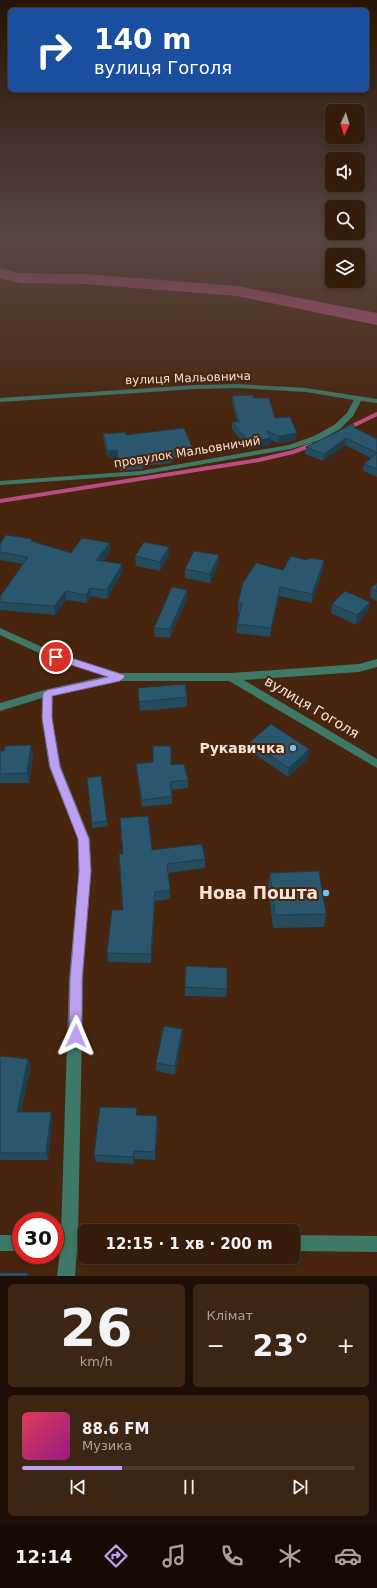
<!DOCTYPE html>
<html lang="uk">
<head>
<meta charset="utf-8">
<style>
	:root { --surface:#351c0a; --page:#3d2513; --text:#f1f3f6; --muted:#aaa19c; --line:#4f3a2b; --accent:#bca0f2 }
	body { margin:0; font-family:"DejaVu Sans",sans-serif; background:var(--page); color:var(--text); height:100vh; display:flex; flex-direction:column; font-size:15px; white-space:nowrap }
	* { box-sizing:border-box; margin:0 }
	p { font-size:13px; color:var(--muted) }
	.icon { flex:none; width:22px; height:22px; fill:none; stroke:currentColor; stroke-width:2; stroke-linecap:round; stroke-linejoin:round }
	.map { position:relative; height:1276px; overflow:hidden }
	.details { display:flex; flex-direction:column; gap:8px; padding:8px; background:#1d0f06; flex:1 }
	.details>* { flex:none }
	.top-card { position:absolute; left:8px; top:8px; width:361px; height:84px; border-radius:6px; box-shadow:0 2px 6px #0003,0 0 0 1px var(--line); background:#1a4fa0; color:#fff; overflow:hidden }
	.needle { width:26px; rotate:184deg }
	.fabs { position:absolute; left:325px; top:104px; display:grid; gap:8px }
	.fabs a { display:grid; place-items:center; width:40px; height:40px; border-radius:6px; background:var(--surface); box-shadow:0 2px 6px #0003,0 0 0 1px var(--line); font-size:20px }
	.speed { position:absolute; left:12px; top:1212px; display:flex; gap:8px; font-size:20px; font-weight:700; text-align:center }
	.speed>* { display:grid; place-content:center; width:52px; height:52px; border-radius:50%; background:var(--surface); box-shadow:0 2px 6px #0003,0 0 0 1px var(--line); line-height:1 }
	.speed .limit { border:6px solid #d22; background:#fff; color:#111 }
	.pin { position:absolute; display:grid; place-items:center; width:34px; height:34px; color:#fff; margin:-17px; border:2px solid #fff; border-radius:50%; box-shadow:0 1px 4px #0007 }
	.me { position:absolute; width:44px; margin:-22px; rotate:1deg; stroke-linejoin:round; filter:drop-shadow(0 0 3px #0008) }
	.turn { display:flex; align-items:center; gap:14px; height:84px; padding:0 20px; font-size:18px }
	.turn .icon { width:52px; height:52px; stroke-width:2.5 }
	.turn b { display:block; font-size:28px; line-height:34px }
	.big { font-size:30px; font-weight:800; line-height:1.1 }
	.details .tile { flex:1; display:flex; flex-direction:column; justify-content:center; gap:6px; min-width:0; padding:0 14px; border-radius:6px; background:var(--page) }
	.details .dial { align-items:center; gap:0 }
	.dial b { font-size:52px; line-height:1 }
	.song { display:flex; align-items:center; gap:12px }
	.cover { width:48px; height:48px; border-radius:6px; background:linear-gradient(135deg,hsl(350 70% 55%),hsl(310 70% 35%)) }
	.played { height:4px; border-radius:2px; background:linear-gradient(90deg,var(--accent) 30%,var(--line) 30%) }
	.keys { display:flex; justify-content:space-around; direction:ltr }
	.heat { display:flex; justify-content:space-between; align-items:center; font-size:22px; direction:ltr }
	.details .tiles { flex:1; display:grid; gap:8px; grid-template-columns:1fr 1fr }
	.tile:last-child { grid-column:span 2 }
	.trip { position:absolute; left:78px; top:1224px; width:222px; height:40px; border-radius:6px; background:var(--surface); box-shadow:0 2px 6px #0003,0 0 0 1px var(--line); font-weight:800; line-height:40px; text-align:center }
	.tabs { display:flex; height:64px; justify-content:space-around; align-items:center; background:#150b04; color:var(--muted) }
	.tabs .icon { width:28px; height:28px }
	.tabs .on { color:var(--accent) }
	.tabs b { font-size:18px; color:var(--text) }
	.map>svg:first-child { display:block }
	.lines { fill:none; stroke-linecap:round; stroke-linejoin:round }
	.stream { stroke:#ba4e82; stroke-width:4 }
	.river { fill:#ba4e82; fill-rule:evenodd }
	.street { fill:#3e7867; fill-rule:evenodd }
	.wall { fill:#254b5f }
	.shaded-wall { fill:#1e3d4d }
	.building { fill:#2b576e; stroke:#1e3d4d }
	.route { fill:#bca0f2; stroke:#7a689d }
	.poi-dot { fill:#6ac3f1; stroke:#47250e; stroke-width:1.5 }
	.labels { text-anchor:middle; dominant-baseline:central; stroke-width:4; stroke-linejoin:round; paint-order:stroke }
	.far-street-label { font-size:12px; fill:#f7e1d3; stroke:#47250e }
	.street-label { font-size:14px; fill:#f7e1d3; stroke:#47250e }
	.poi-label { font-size:14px; font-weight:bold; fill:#f7e1d3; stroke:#47250e; text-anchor:end }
	.near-poi-label { font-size:17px; font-weight:bold; fill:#f7e1d3; stroke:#47250e; text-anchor:end }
</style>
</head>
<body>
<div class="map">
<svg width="377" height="1276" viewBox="0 0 377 1276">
	<rect width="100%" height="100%" fill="#47250e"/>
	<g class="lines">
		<path class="stream" d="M348,428l29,-14
			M0,501l259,-41 34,-8 19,-7"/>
		<path class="river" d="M0,268l20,5 65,1 152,12 140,27v12l-140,-29 -152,-12 -65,-1 -20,-5z"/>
		<path class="street" d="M237,384l69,4 71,11v4l-16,-2 -8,15 -13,13 -20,11 -29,9 -151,26 -140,10v-4l140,-10 149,-26 25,-9 20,-11 13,-12 7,-13 -48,-8 -69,-4 -41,1 -196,13v-4l196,-13z
			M0,628l60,27 60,18h111l128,-9 18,-5v8l-18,5 -115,8 133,79v9l-148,-87h-109l-67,15 -1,22 9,49 29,72 1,32 -8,108 -5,256h7v16h-8l-2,25h-18l3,-25h-5v-16h6l8,-256 10,-108 -1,-32 -29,-72 -7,-49v-20l-42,13v-8l48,-14 58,-13 -54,-17 -52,-24z
			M0,1235h21v16h-21z
			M293,1235l84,1v16l-84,-1z"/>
	</g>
	<path class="wall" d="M232,396l21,2 22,20 21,22 -18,3 -7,-3 -1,5 -22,4 -16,-20v-7h5l-5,-20z
		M355,428l22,11v38l-14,-6 1,-7 7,-6 -26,-13 -22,16 -18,-7 1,-7z
		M103,434l23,1 67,14v7l-21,2v5l-29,3v3l-23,2 -3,-14 -9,1 -4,-16z
		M32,541l39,12 40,-2 -8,10 19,11 -15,27 -16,-3 -4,7 -21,-3 -11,15 -55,-5v-13l23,-33 -23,-4v-16z
		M169,547v9l-9,15 -24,-5 -1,-10z
		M219,555l-1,9 -8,19 -25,-5v-9z
		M307,560h17l-1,9 -11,34 -33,-7 -9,41 -34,-4 1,-9 3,-12h-2v-9l45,-33z
		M377,583v18l-7,-4 1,-9z
		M187,590v9l-17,39 -15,-1 -1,-9z
		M332,604l36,7 -12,14 -25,-12z
		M138,688l49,9v10l-47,4z
		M250,742l59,7 -1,10 -20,18 -38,-26z
		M0,751h4l29,4 -4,28h-29z
		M136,764l52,16v8l-17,2 1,6v8l-30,3 -5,-35z
		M87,778l20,43 1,5 -16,2z
		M152,850l53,9v9l-37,5 2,26 -15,2 -4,62 -43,-1 -1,-9 16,-43z
		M270,873l56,41 -2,13 -51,1 -5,-42z
		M185,987l42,2 -1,8 -41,-1z
		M182,1029v9l-7,37 -19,-4v-8z
		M0,1058l28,1 3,8 -10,45h30l1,8 -4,40h-48z
		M137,1115l21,9 -3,36 -21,-1v5l-38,-2 -2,-7z"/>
	<path class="shaded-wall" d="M297,433l-1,7 -18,3 1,-7z
		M271,438l-1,7 -22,4 1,-7z
		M346,438l-1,7 -22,16 1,-7z
		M117,450v7l-9,1v-7z
		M110,543l1,8 -15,17v-8z
		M169,547v9l-9,15v-9z
		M219,555l-1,9 -8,19v-9z
		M324,560l-1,9 -11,34v-9z
		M122,564v8l-15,27v-9z
		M280,587l-1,9 -9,41 1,-9z
		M90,588l1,8 -4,7 -1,-8z
		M187,590v9l-17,39v-9z
		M66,591v9l-11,15 -1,-9z
		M370,602l-2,9 -12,14 1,-10z
		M31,745l2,10 -4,28 -2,-10z
		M309,749l-1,10 -20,18 1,-9z
		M155,892v9l-4,62v-9z
		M182,1029v9l-7,37v-9z
		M28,1059l3,8 -12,53 -2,-8z
		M51,1112l1,8 -4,40 -2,-7z
		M157,1116l1,8 -3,36v-8z
		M134,1151v13l-1,-7z"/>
	<path class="building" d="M253,395v3h16l6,20 15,-1 7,16 -18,3 -13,-5 5,7 -22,4 -17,-20h7l-7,-26z
		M353,424l2,4 22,11v14l-31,-15 -22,16 -18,-7z
		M184,428l9,21 -22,2 1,5 -30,2 1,4 -24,2 -2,-14 -9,1 -5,-17 23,-2v3z
		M377,453v16l-13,-5z
		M6,535l26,4 -1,2 40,12 11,-15 28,5 -14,17 26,4 -15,26 -17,-2 -4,7 -20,-4 -12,15 -54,-4v-5l28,-40 -28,-5v-8z
		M144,542l25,5 -9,15 -25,-6z
		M194,551l25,4 -9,19 -25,-5z
		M291,556l16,4 1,-2 16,2 -12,34 -32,-7 -9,41 -34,-4 5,-21h-4l5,-20 13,-20 27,7z
		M377,583v9l-6,-4z
		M172,587l15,3 -17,39 -16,-1z
		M345,591l25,11 -13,13 -25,-11z
		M185,684l2,13 -48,5 -1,-14z
		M271,724l38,25 -20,19 -39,-26z
		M31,745l-4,28 -27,1v-23h4l1,-5z
		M153,746h18v19l13,-1 4,16 -18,2 2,14 -30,4 -6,-36 17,-2z
		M101,776l6,45 -15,2 -5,-45z
		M148,816l4,34 50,-6 3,15 -38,5 3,26 -15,2 -4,62 -44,-1 5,-43h11l-4,-56h4l-3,-36z
		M319,871l7,43 -51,1 -5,-42z
		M186,966l41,2v21l-42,-2z
		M164,1026l18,3 -7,37 -19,-3z
		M0,1056l28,3 -11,53h34l-5,41h-46z
		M100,1107l37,1 -1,7 21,1 -2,36 -21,-1 -1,6 -39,-2z
		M0,1273h28l-1,3h-27z"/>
	<linearGradient id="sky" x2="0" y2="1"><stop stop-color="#271408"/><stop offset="0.57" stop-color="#584641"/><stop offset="1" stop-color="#584641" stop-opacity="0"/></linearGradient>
	<rect width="377" height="421" fill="url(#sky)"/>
	<path class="route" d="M56,653l68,22 1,2 -5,4 -68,15v22l8,49 29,72 2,32 -9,108v57l-2,5 -4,2 -5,-2 -2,-5 1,-57 9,-108 -1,-32 -28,-72 -8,-49 1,-25 5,-3 60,-13 -55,-18 -1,-2 1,-3z"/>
	<g class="poi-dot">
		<circle cx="293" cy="748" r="4"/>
		<circle cx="326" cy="893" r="4"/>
	</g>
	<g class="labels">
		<g class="far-street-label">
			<text transform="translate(188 378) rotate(-2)">вулиця Мальовнича</text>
			<text transform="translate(187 452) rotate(-9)">провулок Мальовничий</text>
		</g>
		<g class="street-label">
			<text transform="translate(312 707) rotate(31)">вулиця Гоголя</text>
		</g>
		<g class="poi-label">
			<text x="285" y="748">Рукавичка</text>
		</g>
		<g class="near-poi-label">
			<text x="318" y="893">Нова Пошта</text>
		</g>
	</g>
</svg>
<div class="fabs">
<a><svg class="needle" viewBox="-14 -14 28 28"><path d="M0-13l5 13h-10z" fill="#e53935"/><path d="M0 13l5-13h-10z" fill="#aaa19c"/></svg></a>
<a><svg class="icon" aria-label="sound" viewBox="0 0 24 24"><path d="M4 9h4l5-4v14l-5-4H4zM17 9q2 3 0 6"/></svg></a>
<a><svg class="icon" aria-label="search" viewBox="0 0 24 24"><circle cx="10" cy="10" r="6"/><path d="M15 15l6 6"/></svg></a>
<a><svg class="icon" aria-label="layers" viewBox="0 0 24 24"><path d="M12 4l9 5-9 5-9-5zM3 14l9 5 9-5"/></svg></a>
</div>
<div class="speed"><div class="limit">30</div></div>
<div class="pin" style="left:56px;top:657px;background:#d93025"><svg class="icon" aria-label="arrive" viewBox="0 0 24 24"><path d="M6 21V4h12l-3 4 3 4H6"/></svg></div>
<svg class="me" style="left:76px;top:1036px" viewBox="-20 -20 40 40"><path d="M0-17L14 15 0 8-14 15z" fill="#bca0f2" stroke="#fff" stroke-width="4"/></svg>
<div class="trip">12:15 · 1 хв · 200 m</div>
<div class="top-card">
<div class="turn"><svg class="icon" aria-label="right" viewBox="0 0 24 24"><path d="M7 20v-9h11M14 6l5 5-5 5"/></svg><div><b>140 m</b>вулиця Гоголя</div></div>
</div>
</div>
<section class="details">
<div class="tiles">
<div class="tile dial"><b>26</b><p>km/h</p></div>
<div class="tile"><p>Клімат</p>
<div class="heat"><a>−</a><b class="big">23°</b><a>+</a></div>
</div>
<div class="tile">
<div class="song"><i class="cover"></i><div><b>88.6 FM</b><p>Музика</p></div></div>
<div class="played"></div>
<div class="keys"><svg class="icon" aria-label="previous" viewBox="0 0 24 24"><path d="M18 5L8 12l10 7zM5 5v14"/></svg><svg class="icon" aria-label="pause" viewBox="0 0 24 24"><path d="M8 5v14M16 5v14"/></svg><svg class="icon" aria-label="next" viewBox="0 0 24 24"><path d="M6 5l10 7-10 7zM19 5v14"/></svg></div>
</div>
</div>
</section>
<nav class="tabs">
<b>12:14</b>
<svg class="icon on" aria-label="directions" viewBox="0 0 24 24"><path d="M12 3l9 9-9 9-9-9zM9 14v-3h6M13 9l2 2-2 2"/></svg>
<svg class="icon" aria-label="music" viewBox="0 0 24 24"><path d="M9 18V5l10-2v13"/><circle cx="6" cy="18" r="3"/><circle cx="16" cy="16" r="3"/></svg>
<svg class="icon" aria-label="phone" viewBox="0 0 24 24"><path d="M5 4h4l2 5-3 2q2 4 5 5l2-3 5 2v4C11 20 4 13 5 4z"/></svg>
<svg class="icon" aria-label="climate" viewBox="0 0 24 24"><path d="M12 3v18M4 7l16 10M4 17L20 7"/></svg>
<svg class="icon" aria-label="car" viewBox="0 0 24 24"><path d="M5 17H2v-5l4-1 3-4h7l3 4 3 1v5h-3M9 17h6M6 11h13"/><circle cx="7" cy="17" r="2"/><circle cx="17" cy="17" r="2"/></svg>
</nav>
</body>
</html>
